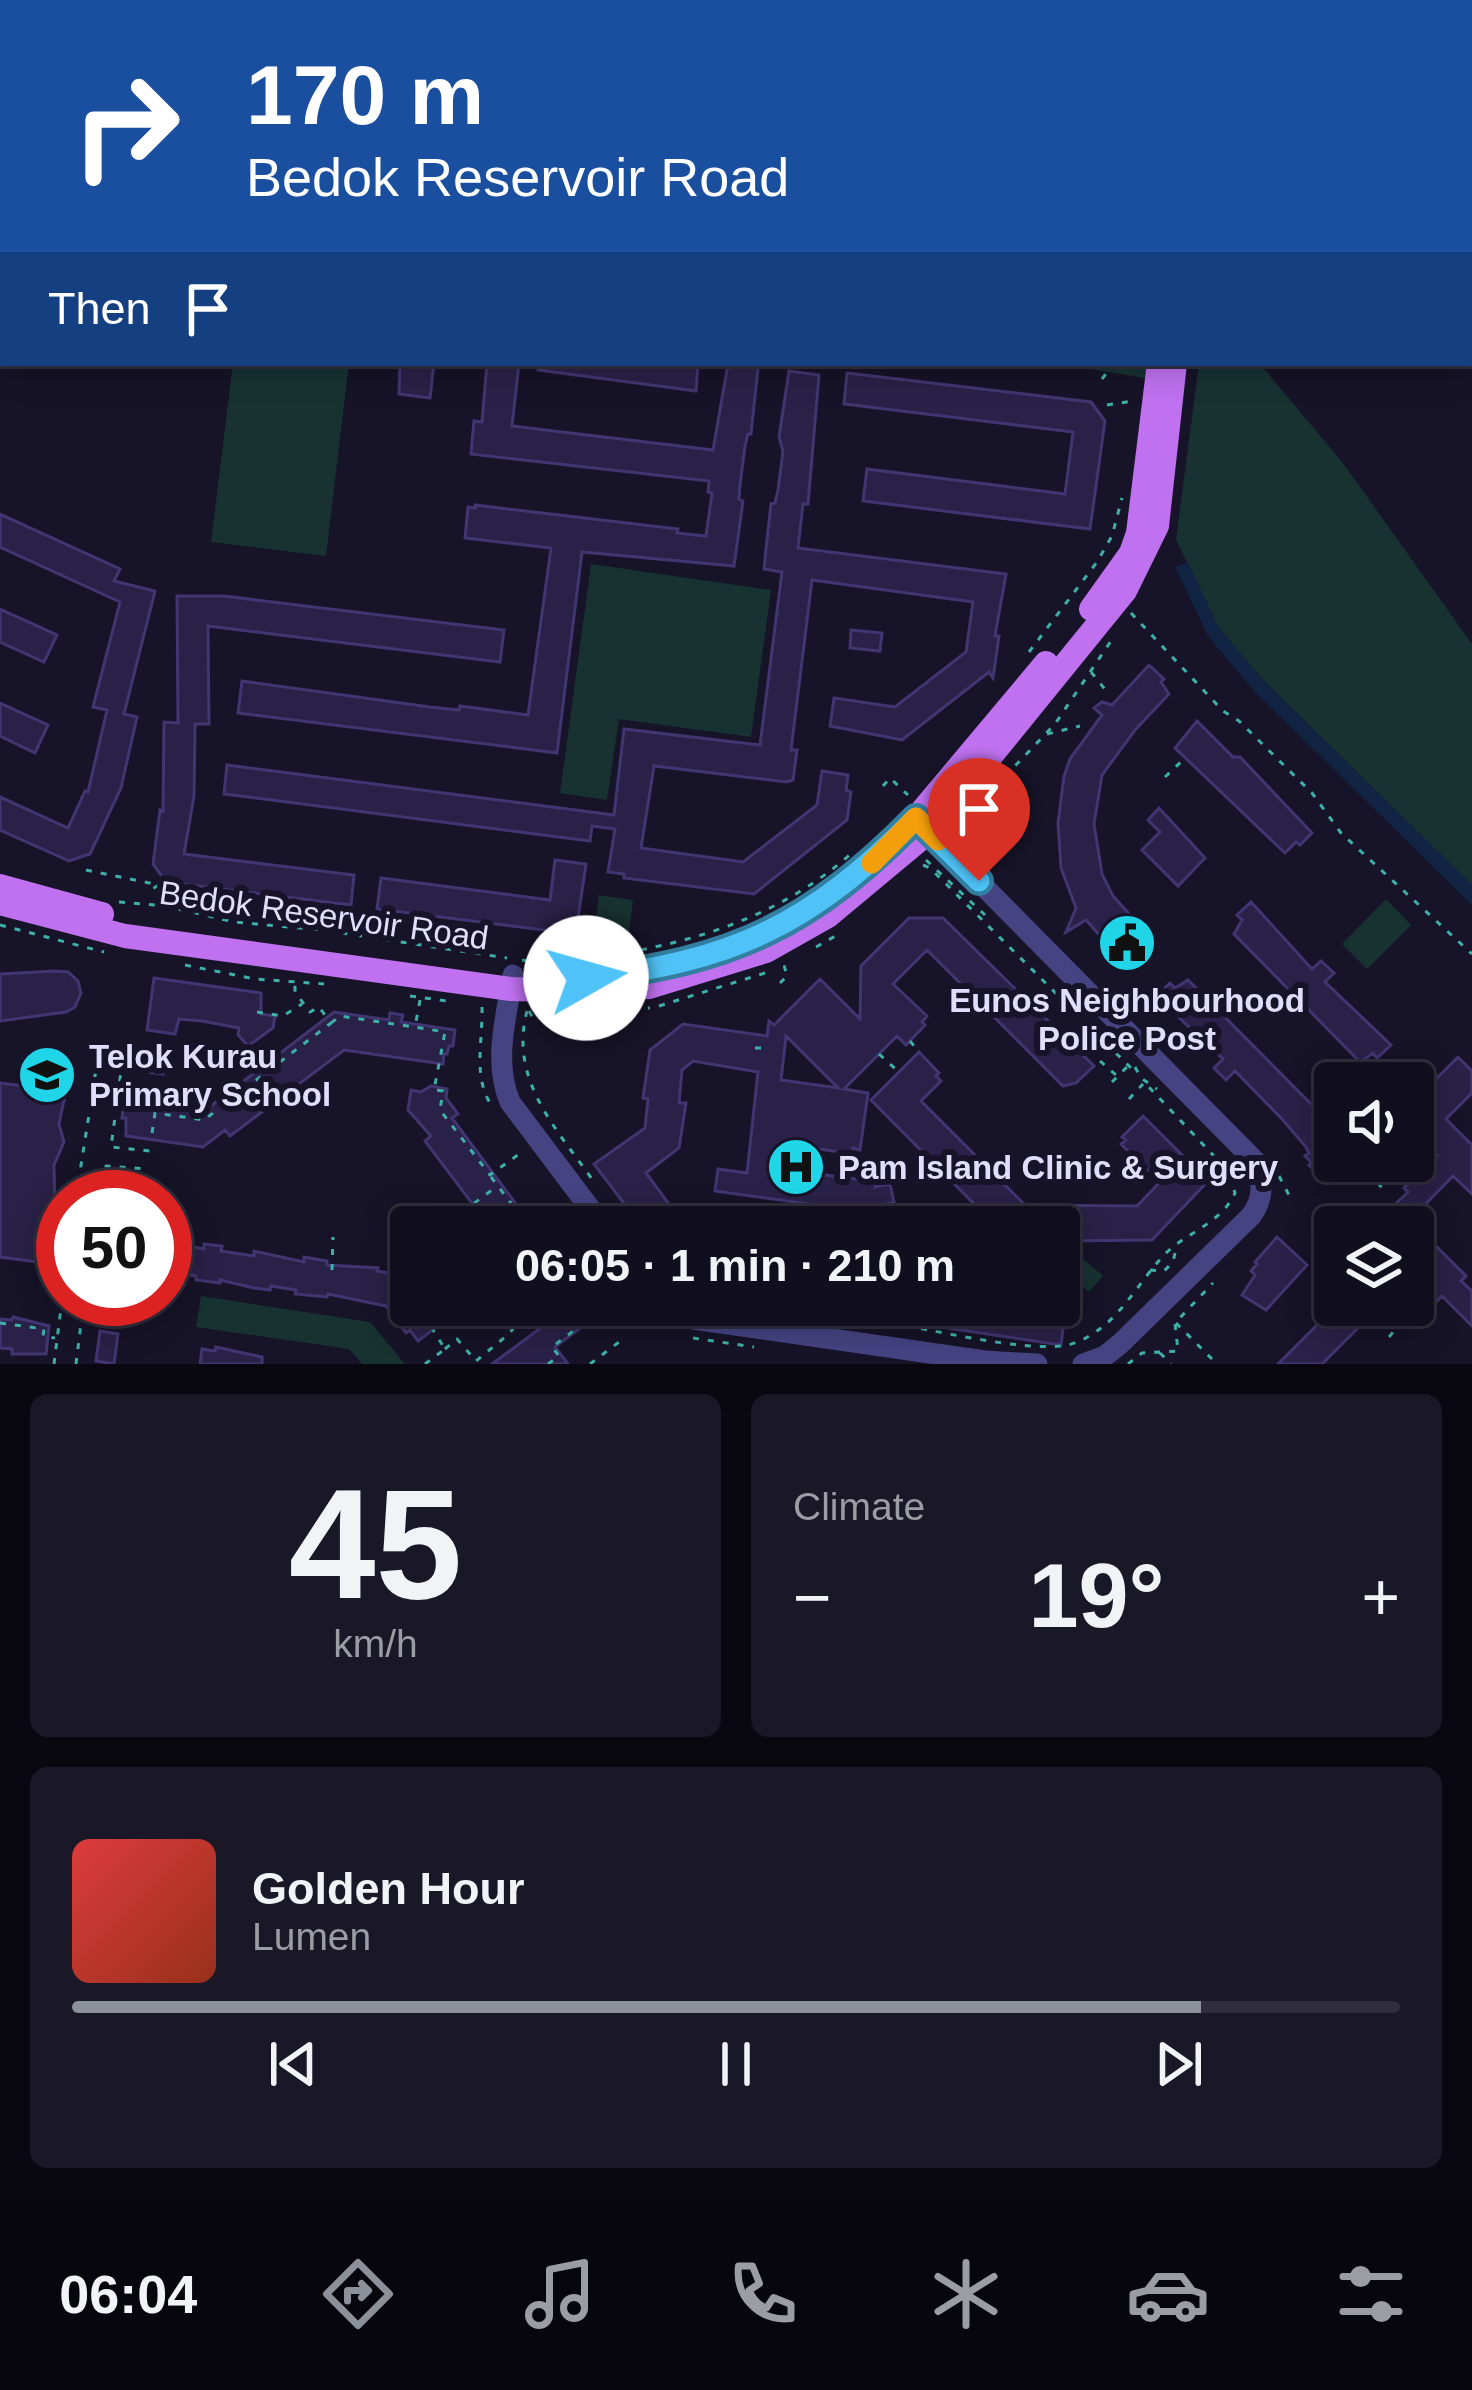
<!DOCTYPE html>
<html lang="en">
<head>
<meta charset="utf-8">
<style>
	:root { --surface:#110e1e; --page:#1a1727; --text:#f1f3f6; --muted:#9c9ca4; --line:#302e3c; --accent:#8c9099 }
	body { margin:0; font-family:Arial,sans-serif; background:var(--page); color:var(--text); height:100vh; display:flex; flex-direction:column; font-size:45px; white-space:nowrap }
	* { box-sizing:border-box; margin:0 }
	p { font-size:39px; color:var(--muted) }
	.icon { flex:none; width:66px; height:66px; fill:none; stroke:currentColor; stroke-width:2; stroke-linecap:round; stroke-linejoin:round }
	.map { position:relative; height:1364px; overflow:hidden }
	.side { display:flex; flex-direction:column; gap:30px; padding:30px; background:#090810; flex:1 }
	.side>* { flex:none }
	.banner { position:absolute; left:0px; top:0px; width:1473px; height:366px; box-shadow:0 6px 30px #0003,0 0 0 3px var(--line); background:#1a4fa0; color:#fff; overflow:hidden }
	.tools { position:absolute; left:1314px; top:1062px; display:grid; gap:24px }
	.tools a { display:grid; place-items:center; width:120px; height:120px; border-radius:12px; background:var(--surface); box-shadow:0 6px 30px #0003,0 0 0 3px var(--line); font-size:60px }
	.speed { position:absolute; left:36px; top:1170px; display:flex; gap:24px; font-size:60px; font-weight:700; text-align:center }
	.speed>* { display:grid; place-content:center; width:156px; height:156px; border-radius:50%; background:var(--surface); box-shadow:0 6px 30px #0003,0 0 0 3px var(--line); line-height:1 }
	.speed .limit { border:18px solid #d22; background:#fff; color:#111 }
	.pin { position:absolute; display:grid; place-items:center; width:102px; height:102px; color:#fff; margin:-123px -51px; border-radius:50% 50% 50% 0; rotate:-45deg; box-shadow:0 0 12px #0007 }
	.pin .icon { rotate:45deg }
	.me { position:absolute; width:132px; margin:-66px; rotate:83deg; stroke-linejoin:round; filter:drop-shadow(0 0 9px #0008) }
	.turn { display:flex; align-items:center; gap:42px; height:252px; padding:0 48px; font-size:54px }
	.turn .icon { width:156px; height:156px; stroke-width:2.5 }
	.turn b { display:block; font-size:84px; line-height:102px }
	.then { display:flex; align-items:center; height:114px; padding:0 48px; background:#0003; gap:24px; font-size:45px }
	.big { font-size:90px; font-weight:600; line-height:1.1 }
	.side .widget { flex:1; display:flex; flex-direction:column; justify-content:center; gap:18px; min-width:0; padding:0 42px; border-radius:18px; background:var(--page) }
	.side .dial { align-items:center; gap:0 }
	.dial b { font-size:156px; line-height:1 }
	.song { display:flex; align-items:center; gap:36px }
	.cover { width:144px; height:144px; border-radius:18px; background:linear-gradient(135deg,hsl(0 70% 55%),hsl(10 70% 35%)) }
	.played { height:12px; border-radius:6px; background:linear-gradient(90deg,var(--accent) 85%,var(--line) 85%) }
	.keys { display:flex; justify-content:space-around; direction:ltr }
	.heat { display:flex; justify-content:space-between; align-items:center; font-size:66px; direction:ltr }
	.side .tiles { flex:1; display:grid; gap:30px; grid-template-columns:1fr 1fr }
	.widget:last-child { grid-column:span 2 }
	.trip { position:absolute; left:390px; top:1206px; width:690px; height:120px; border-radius:12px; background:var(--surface); box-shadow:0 6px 30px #0003,0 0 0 3px var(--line); font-weight:600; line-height:120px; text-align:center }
	.tab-bar { display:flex; height:192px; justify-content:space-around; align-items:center; background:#07060c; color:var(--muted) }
	.tab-bar .icon { width:84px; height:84px }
	.tab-bar .current { color:var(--accent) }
	.tab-bar b { font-size:54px; color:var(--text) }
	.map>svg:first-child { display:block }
	.green { fill:#173231 }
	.water { fill:#112444 }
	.building { fill:#292147; stroke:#413671; stroke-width:3; fill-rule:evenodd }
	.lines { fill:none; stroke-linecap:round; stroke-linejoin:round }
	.path { stroke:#3eb0a8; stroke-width:3; stroke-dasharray:6 9; stroke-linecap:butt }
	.minor { stroke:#454382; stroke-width:21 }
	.major { stroke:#bf71f0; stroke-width:24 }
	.route-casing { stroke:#337fa1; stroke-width:30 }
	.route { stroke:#4fc3f7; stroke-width:21 }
	.slow { stroke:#f59e0b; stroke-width:21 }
	.labels { text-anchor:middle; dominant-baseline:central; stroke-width:12; stroke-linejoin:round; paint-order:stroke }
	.street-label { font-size:33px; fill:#e1defc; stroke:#171328 }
	.poi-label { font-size:33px; font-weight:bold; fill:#e1defc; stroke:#171328; text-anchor:start }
</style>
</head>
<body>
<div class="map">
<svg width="1472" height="1364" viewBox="0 0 1472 1364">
	<rect width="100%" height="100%" fill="#171328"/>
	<path class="green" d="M1253,0h219v202l-2,-199h-218z
		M233,363h116l-23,193 -115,-14z
		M1055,363h97l-2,16z
		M1199,363l61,1 83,99 129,181v241l-207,-203 -46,-53 -43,-89z
		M591,564l180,26 -20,147 -132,-18 -12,81 -47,-7z
		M599,895l34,5 -4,32 -34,-5z
		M1386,899l25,26 -44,44 -25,-25z
		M1081,1257l22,19 -14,16 -22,-20z
		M201,1296l169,26 35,42h-43l-13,-15 -153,-22z"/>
	<path class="water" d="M1188,562l31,66 46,54 207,203v20l-218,-214 -46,-55 -33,-69z"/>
	<path class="building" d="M400,363h34l-4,35 -31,-4z
		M487,363h32l-7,63 201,24 15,-86 30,4 -7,66h-3l-3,12 -5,39 -1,14 4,2 -9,65 -152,-14 -25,201 -319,-40 4,-32 188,26 29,3 1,-4 68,9 23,-167 -86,-10 3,-31 7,1v-3l203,24 -1,4 29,3 6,-43 -4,-1 1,-11 -238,-27 3,-33 8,1z
		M539,363h159l-2,28 -158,-21z
		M789,371l30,4 -11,129h-5l-5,44 208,26 -11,62h4l-6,42 -4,-6 -87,68 -72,-14 4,-28 61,9 71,-55 7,-50 -161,-22 -21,170h6l-4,30 -7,2 -132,-16 -13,82 102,14 74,-57 5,-34 26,4 -2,15 5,2 -4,28 -93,74 -130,-16v-4l-16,-2 7,-43 -23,-3 -2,15 -366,-47 3,-29 387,50 10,-86 136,16 22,-173 -18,-3 2,-20 5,-45 4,-1 3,-13 5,-39 -4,-14z
		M847,373l244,29 14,19 -15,108 -227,-28 4,-32 198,25 8,-62 -229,-28z
		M0,514l120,55 -6,12 41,10 -31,123 13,3 -16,71 -31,66 -21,7 -69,-31v-33l68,31 17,-37 3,1 19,-82 -14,-3 27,-105 -120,-55z
		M177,596h47l280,34 -4,32 -292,-36 1,98h-14l-1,72 -10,58 170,21 -3,30 -185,-23 -13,-18 7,-54 3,1 1,-89 14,1z
		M0,609l57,26 -13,27 -44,-20z
		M851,630l31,3 -2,18 -30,-3z
		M1149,665l15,14 -3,3 8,12 -34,36 -33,45 -8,49 8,50 11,22 33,37 -9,14 3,3 -14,15 -40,-45 -20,12 10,-24 -15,-40 -3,-45 6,-47 6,-17 32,-44 -8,-7 8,-6 10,3z
		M0,703l48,22 -13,28 -35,-17z
		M1197,721l36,36h7l72,76 -12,12 -4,-3 -11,11 -110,-105z
		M1159,808l46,50 -27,28 -36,-36 18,-18 -12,-12z
		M555,860l31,4 -8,54 -18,14 -183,-23 4,-31 169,22z
		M1251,902l61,67 9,-8 13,12 -9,9 66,63 -14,13 -4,-5 -13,9 -126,-128 8,-14 -5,-5z
		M909,918h34l151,148 -18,17 -13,3 -136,-136 -34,34 34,32 -5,6 3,3 -19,20 -9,-9 -53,53 24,4 -8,57 -7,-2 -1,6 -39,-6 -3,25 53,7 1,-3 13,1 -2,9 15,-3 4,18 -11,3 -7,13 -24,-12 -3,21h-36l4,-22 -102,-14 3,-22 29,4 11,-101 -65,-11 -11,9 -3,33h7l-7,45 -33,25 40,54h-44l-48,-63 51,-36 3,-29 -5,-1 7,-48 33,-26 84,12 2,-15 5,4 46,-46 40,40 1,-53zM786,1036l52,52 -57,-8z
		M55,971l13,1 10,9 3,12 -6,14 -9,5 -66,9v-47z
		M154,978l107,15v21l14,2 -2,12 -25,18 -10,-11 1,-7 -37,-7 -23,-2 -4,15 -28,-4z
		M1188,980l141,142 6,-6v48l-13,14 -13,-13 3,-2 -7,-7 4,-3 -3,-6 -24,-28 -47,-48 -9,9 -12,-12 9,-9 -67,-63 14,-13 5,5z
		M334,1012l55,8 1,-7 13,2 -2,7 54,8 -2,16h-4l-2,8h-3l-1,10 -99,-14 -114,86 -5,-6 -22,17 -77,-11v-18h-4l2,-17 79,11z
		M132,1052l33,5 -2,17 -33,-4z
		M919,1052l20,21 -3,3 5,5 -20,20 104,104 112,1 23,-24 -39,-38 5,-4 -4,-3 21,-21 65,65 -56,59 -93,1v-14h-62l-126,-127z
		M1458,1057l14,14v22l-26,26 26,26v49l-19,-18 -43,44 56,56 -5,5 11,10v35l-30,-30 -9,9 -12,-13 9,-9 -17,-16v-40h-56l19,-19 5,5 6,-7 3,3 18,-17 -4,-4 33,-33 -24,-20v-33z
		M0,1083l66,8 -7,33 5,18 -10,23 1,44 -8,19 -2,35 -45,-6z
		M431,1086l16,3 -1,9 12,16 -6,4 81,109h-43l-65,-86 6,-5 -23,-26 3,-20 10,2z
		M1277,1237l30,28 -41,45 -24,-15 13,-20 -4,-4 6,-7 -2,-2z
		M204,1244l18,2 -1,5 33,5v-5l50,11v-5l23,4v4l51,3 -1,3 17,3 -3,22 20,-14v23h15l14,19 -22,17 -8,-11 -4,3 -20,-27 -58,-12 -1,3 -32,-3 1,-4 -25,-4 -1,4 -16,-2 -34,-8v3l-24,-3v-4l-13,-2 4,-28 17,3z
		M552,1305h42l6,8 -45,34 13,17h-76l50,-37 -7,-9z
		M895,1305h171l-5,40 -168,-25z
		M1337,1305h44l-59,59h-44z
		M13,1317l36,9 -3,28h-34v-5l-12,-1v-29l12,1z
		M100,1331l18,3 -4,30 -18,-3z
		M216,1347l46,10v7h-62l2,-15 13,2z"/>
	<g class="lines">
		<path class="path" d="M0,201l3,1
			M1102,379l10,-13 24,2
			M1107,405l26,-4
			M1131,613l92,98 16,10 73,72 29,40 131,121
			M1029,652l68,-90 15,-26 10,-38
			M1091,672l17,21
			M1047,734l33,-8
			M1165,777l19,-18
			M883,786l7,-8 18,17
			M974,809l81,-85 56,-83
			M926,860l59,55
			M923,865l7,3 206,205
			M86,870l73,15 -7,4
			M160,885l7,1 -1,19
			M119,902l47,4 68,16 88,8 185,28
			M0,925l104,27
			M816,947l23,-13
			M522,960c35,6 68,-1 102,-7 86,-15 162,-42 228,-100
			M185,965l70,14 69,5
			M780,983l7,-7 -3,-11
			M410,996l44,6
			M420,1000l-5,27 30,5 -11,58 9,1 -3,19 50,65 32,-23
			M659,1006l106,-33
			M482,1007c1,32 -9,68 8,96
			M527,1011c-18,68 28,116 65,168
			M529,1011l6,11
			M588,1011l62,-3
			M257,1012l26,4 19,-12
			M331,1023l9,-7 74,11
			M910,1041l9,11
			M755,1048h11
			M879,1054l20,18
			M1100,1061l17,15
			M1135,1067l6,11 16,11
			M1112,1082l15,-15
			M1129,1099l14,-15
			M152,1133l3,-20 49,7 127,-97 -12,-16 -9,5 -15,-20v-9
			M1227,1160l15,21
			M1357,1161l28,30
			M1279,1176l13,25
			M491,1177l38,50
			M119,1182l-1,12 16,3
			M76,1197l22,-140 21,2 3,5 -11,83 39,4
			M101,1197l5,-31 41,3
			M566,1208l12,19
			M450,1221l46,-34
			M548,1227l19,-14
			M165,1248l21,4
			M332,1270l1,-33
			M1150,1270l14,1 9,-9 4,-18
			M638,1305l35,24
			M752,1305l110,13
			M82,1318l46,-19
			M877,1320c47,8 148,33 191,25 12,-3 24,-10 33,-17 26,-20 43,-53 66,-76 23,-21 55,-30 68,-59l-6,-21 -83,-88
			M0,1323l44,6 -1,7 12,2
			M1176,1323l41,41
			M857,1325l7,-7 11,1 6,9
			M1389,1337l15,-18
			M693,1338l61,9
			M445,1349l12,-10 19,22 34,-28 19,-28
			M1160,1353l11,11
			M54,1364l9,-72
			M76,1364l8,-65
			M425,1364l20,-15 -12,-19
			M548,1364l11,-8 -7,-9 49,-37
			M590,1364l33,-25
			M1128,1364l14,-11 36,-2 -3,-28 38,-40"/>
		<path class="minor" d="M718,0l24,3
			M53,3l1,-3
			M415,3l1,-3
			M694,3v-3
			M938,3l1,-3
			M1174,3v-3
			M1209,3v-3
			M1231,3l1,-3
			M0,154l3,-8
			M921,823l335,339c7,20 8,37 -5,54l-131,128 -15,12 -22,8
			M513,975c-7,43 -20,86 -3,127l94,125
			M671,1305l22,14 292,42 52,3"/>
		<path class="major" d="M167,0l8,3
			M228,0l9,3
			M1470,223l2,1
			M1470,242h2
			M1091,609l40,-56 7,-20 21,-170
			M867,867l49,-49 130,-155
			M0,886l102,28
			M0,903l125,33 386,53 75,2 63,-4 117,-36 62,-35 102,-85 195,-240 32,-65 18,-163"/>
	</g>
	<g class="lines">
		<defs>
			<path id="route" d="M586,978c149,-17 225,-54 330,-160l63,63"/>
		</defs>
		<use href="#route" class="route-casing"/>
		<use href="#route" class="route"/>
		<path class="slow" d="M872,863l44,-45 22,22"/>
	</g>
	<defs>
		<symbol id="civic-disc" viewBox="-11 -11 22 22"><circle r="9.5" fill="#1fd5e7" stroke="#171328"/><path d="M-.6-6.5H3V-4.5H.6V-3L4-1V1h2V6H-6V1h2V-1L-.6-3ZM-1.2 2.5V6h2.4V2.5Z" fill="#111"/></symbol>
		<symbol id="school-disc" viewBox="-11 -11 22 22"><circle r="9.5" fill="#1fd5e7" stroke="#171328"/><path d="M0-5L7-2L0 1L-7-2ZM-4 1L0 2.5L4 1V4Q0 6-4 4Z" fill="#111"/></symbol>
		<symbol id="hospital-disc" viewBox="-11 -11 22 22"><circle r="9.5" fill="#1fd5e7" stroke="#171328"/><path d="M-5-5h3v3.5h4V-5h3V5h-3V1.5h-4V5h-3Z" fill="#111"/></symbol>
	</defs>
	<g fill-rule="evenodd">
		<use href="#civic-disc" x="1094" y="910" width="66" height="66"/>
		<use href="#school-disc" x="14" y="1042" width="66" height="66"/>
		<use href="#hospital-disc" x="763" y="1134" width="66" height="66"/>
	</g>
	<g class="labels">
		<g class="street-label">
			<text transform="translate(324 915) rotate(8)">Bedok Reservoir Road</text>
		</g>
		<g class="poi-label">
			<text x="1127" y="1000" text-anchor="middle">Eunos Neighbourhood<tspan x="1127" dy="38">Police Post</tspan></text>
			<text x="89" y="1056">Telok Kurau<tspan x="89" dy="38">Primary School</tspan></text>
			<text x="838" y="1167">Pam Island Clinic &amp; Surgery</text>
		</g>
	</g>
</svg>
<div class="tools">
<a><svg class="icon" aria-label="sound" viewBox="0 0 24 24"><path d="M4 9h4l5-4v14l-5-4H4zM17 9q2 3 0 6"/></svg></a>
<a><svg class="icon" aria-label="layers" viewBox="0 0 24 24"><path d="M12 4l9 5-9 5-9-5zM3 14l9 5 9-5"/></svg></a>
</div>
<div class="speed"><div class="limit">50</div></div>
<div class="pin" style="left:979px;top:881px;background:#d93025"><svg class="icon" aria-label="arrive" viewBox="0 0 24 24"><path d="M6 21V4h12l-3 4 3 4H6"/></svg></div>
<svg class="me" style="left:586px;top:978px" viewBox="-20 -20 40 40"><circle r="19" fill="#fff"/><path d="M0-13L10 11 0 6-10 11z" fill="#4fc3f7"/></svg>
<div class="trip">06:05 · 1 min · 210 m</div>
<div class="banner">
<div class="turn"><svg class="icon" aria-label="right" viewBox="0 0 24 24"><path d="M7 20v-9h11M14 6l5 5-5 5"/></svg><div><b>170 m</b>Bedok Reservoir Road</div></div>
<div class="then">Then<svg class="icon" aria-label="arrive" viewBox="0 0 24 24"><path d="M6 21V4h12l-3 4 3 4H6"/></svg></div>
</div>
</div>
<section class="side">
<div class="tiles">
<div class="widget dial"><b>45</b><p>km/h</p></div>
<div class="widget"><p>Climate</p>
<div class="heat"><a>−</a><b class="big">19°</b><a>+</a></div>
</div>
<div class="widget">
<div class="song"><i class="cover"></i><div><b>Golden Hour</b><p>Lumen</p></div></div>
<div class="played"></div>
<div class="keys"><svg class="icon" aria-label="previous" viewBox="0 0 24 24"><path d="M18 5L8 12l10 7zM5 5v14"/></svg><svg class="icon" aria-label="pause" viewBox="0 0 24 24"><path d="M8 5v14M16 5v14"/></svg><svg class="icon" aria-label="next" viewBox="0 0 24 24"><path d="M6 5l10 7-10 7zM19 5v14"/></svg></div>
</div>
</div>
</section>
<nav class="tab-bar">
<b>06:04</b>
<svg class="icon current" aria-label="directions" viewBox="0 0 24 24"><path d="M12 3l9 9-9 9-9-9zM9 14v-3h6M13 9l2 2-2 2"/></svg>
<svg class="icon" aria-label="music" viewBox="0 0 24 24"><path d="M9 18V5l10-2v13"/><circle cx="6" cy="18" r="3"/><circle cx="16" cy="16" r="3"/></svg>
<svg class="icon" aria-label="phone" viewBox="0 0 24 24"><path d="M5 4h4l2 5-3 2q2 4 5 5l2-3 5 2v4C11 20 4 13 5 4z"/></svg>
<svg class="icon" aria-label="climate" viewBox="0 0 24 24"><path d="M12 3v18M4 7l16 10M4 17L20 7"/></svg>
<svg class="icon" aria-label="car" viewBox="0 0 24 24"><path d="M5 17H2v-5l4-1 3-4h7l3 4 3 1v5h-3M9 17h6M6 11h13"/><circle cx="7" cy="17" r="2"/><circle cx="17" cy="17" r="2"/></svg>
<svg class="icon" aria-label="filters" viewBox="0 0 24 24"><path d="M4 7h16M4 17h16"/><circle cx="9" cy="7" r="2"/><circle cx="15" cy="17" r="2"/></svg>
</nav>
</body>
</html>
